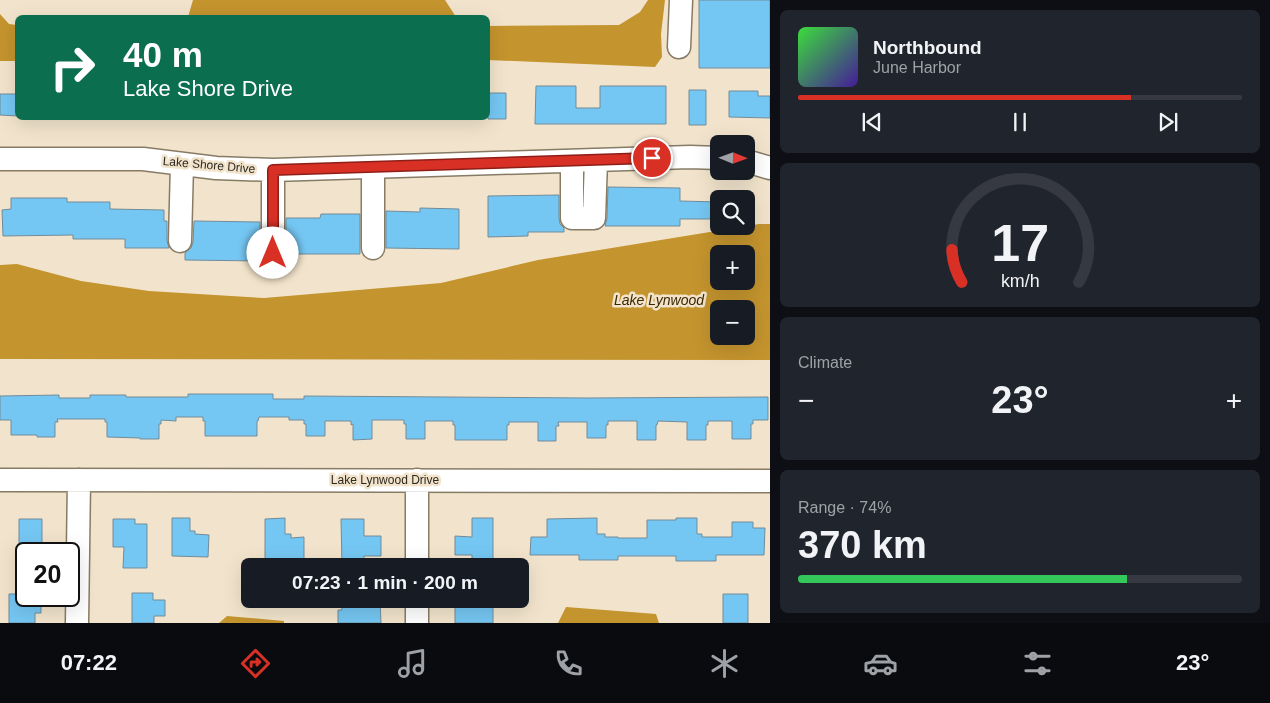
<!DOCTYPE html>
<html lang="en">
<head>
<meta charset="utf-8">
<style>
	:root { --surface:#171b24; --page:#20242c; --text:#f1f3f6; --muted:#9ea1a6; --line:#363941; --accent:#d93025 }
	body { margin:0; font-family:Helvetica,sans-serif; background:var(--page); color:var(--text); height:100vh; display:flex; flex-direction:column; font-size:19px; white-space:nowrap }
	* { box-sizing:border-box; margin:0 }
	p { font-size:16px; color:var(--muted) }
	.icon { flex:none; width:28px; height:28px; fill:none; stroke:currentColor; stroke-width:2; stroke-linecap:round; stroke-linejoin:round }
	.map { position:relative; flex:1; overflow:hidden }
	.details { display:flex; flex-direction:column; gap:10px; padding:10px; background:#0d0f14; width:500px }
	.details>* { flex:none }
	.hud { position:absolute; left:15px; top:15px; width:475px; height:105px; border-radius:8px; box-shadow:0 5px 20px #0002; background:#0b6e4f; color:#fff; overflow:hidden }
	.needle { width:32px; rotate:91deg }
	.tools { position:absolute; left:710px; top:135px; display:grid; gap:10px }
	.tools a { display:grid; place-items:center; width:45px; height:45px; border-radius:8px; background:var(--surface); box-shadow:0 5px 20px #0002; font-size:25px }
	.speed { position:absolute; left:15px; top:542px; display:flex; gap:10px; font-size:25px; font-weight:700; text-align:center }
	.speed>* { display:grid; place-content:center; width:65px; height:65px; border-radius:50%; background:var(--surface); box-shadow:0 5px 20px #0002; line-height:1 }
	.speed .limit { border:2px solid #111; border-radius:8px; background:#fff; color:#111 }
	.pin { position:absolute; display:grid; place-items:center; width:42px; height:42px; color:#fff; margin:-21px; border:2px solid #fff; border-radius:50%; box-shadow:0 1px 5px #0007 }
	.me { position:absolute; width:55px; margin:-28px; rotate:0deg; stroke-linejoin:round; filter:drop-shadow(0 0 4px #0008) }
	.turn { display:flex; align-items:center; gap:18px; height:105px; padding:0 25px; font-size:22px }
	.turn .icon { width:65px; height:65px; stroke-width:2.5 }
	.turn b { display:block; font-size:35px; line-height:42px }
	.big { font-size:38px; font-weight:700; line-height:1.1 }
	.details .tile { flex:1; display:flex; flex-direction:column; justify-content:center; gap:8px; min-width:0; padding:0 18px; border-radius:8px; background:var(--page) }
	.details .dial { align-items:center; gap:0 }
	.dial svg { height:130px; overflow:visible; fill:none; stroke:var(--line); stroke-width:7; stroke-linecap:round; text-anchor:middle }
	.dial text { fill:var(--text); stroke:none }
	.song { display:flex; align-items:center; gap:15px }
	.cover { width:60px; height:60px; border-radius:8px; background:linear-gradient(135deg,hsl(120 70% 55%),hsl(260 70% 35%)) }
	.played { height:5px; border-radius:2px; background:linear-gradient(90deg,var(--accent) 75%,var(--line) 75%) }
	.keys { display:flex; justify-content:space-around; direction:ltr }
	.heat { display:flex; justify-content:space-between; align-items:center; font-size:28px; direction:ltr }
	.charge { height:8px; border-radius:4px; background:linear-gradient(90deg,#34c759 74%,var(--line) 0) }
	.trip { position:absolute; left:241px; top:558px; width:288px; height:50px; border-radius:8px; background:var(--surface); box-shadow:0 5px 20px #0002; font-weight:700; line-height:50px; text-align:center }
	.dock { display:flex; height:80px; justify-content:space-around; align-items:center; background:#090b0e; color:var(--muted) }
	.dock .icon { width:35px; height:35px }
	.dock .current { color:var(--accent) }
	.dock b { font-size:22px; color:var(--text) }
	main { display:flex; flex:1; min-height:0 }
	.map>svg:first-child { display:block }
	.water { fill:#c4942e; fill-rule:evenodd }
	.building { fill:#75c7f3; stroke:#728b99 }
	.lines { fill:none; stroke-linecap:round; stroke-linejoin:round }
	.minor-casing { stroke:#877b65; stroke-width:25 }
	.minor { stroke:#fff; stroke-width:22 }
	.route-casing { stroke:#8d1f18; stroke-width:12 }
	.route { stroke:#d93025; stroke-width:9 }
	.labels { text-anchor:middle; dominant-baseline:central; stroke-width:5; stroke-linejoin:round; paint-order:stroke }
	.street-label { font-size:12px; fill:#2d281f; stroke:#f2e4cc }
	.water-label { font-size:14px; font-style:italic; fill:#3b2800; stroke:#f2e4cc }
</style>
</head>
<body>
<main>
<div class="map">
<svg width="770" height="623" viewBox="0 0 770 623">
	<rect width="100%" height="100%" fill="#f2e4cc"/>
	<path class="water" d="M193,0h252l11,17h-268z
		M648,0h17l-4,34 1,23 -7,10 -167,-7v-34l131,-1 21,-13z
		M0,14l9,10 8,1v36h-17z
		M759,224h11v136l-770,-1v-94l17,-1 64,17 68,10 115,7 177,-15 97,-23zM719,254h27v27h-27zM719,309h27v27h-27z
		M566,607l90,7 3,9h-101z
		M227,616l57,5v2h-65z"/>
	<path class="building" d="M699,0h71v68h-71z
		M536,86h40v22h24v-22h66v38h-131z
		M689,90h17v35h-17z
		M729,91h29v5h12v22l-41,-1z
		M488,93h18v26h-18z
		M0,94h18v22l-18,-1z
		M608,187l72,1v13l39,1v17h-39v7h-75l2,-8z
		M559,195v23l1,6 4,4v4h-36v4l-40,1v-41z
		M11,198h56v4h43v7l54,1v11h3v20l2,7h-44v-9h-52v-4l-70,1 -1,-26 9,-1z
		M420,208l39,1v40l-73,-1v-37l34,1z
		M321,214h39v40h-74v-36h34z
		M194,221l66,1v31l1,8 -76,-1v-7l6,-5 2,-6z
		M188,394h85v5h31v-3l283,2 181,-1v23h-15v4h-2v15h-19v-18h-24v4h-2v15h-19v-18l-29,-1 -1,4h-1v15h-19v-19h-29v4h-2v13h-19v-16h-29l1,4h-3v15h-18v-19h-29v3h-2v15h-52v-15h-2v-4h-28v18h-19v-15h-2v-4h-32v19l-19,1v-16l-2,1v-4h-26v15h-19v-12h-2v-4h-15v-3h-30l-1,4h-1v15h-52v-15h-2v-4h-27v4l-15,-1v4h-2v15h-19v-1l-33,-1v-15h-2v-3h-48l1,3h-3v15h-18v-2h-26v-15h-11v-24l59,-1v3h31v-3h36v2h62z
		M172,518h18v13h5v3l14,1 -1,22 -36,-1z
		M285,518v16h6v4l13,-1v24h-39v-42z
		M472,518h21v48h-21v-11h-17v-19l17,1z
		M597,518v16h8v3h13v1h29v-18h29v-2h21v16h5v3h30v-15h21v6h12l-1,27h-48v6h-40v-5h-58v4h-39v-5h-49l1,-18h16v-18z
		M19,519h23v35h-23z
		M113,519h22v5h12v44h-24l1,-21h-11z
		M341,519h23v17h17v20h-17v10h-22z
		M132,593h21v7h12v16h-11v7h-22z
		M9,594h17v2h15v17h-6v10h-26z
		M723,594h25v29h-25z
		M341,599h39l1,24h-43v-13h4z
		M455,599h38v24h-38z"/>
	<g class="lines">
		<defs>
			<path id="minor" d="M679,47l2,-47
				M0,159h143l73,9 57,2 417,-13 29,1
				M572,161v57h22l2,-58
				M746,161l24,7
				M373,167v81
				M273,170v83
				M180,241l2,-77
				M0,480l770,1
				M417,480v86
				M77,623l2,-143
				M417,623v-24"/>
		</defs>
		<use href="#minor" class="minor-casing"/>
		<use href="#minor" class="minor"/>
	</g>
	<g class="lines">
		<defs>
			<path id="route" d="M273,253v-83l379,-12"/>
		</defs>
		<use href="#route" class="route-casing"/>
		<use href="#route" class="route"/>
	</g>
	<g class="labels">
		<g class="street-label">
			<text transform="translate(209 165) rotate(5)">Lake Shore Drive</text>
			<text x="385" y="480">Lake Lynwood Drive</text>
		</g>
		<g class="water-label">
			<text x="659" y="300">Lake Lynwood</text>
		</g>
	</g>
</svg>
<div class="tools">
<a><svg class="needle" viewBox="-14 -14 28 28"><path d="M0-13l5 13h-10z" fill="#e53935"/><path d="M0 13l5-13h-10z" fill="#9ea1a6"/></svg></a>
<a><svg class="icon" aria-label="search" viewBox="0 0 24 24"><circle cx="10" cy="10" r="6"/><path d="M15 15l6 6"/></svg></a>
<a>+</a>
<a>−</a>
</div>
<div class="speed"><div class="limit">20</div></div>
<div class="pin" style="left:652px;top:158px;background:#d93025"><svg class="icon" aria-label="arrive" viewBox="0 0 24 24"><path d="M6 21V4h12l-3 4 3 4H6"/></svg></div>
<svg class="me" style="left:273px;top:253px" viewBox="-20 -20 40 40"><circle r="19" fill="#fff"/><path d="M0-13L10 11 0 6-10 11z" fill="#d93025"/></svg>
<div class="trip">07:23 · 1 min · 200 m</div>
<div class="hud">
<div class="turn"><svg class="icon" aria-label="right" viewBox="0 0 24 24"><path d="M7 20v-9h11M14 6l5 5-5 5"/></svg><div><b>40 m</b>Lake Shore Drive</div></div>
</div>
</div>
<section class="details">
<div class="tile">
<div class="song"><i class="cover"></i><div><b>Northbound</b><p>June Harbor</p></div></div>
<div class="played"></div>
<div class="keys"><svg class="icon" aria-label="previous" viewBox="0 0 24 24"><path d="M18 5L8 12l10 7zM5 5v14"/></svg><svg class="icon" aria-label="pause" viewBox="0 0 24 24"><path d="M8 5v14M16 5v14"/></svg><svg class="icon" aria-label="next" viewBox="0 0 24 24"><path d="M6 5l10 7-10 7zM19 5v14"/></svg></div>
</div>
<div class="tile dial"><svg viewBox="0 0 100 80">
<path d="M14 69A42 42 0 1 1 86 69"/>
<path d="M14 69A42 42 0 0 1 8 49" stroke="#d93025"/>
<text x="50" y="56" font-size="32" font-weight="700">17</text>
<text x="50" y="72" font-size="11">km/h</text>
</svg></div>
<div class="tile"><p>Climate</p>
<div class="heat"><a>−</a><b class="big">23°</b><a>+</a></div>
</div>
<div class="tile"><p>Range · 74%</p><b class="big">370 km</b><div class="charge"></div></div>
</section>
</main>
<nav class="dock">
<b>07:22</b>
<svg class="icon current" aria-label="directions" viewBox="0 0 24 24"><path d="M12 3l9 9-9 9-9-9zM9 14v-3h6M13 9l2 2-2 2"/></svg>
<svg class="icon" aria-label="music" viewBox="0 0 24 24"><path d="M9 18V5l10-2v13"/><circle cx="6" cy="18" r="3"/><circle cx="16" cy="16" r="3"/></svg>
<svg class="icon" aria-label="phone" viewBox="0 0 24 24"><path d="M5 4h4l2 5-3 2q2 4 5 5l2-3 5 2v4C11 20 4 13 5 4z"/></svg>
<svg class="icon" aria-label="climate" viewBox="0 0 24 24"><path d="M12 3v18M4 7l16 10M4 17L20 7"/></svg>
<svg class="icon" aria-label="car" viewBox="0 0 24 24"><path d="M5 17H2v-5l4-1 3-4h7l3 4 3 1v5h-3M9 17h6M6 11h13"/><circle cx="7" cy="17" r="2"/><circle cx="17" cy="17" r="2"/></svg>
<svg class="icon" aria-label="filters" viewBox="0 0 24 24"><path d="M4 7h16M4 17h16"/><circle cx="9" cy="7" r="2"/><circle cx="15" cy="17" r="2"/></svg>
<b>23°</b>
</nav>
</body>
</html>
